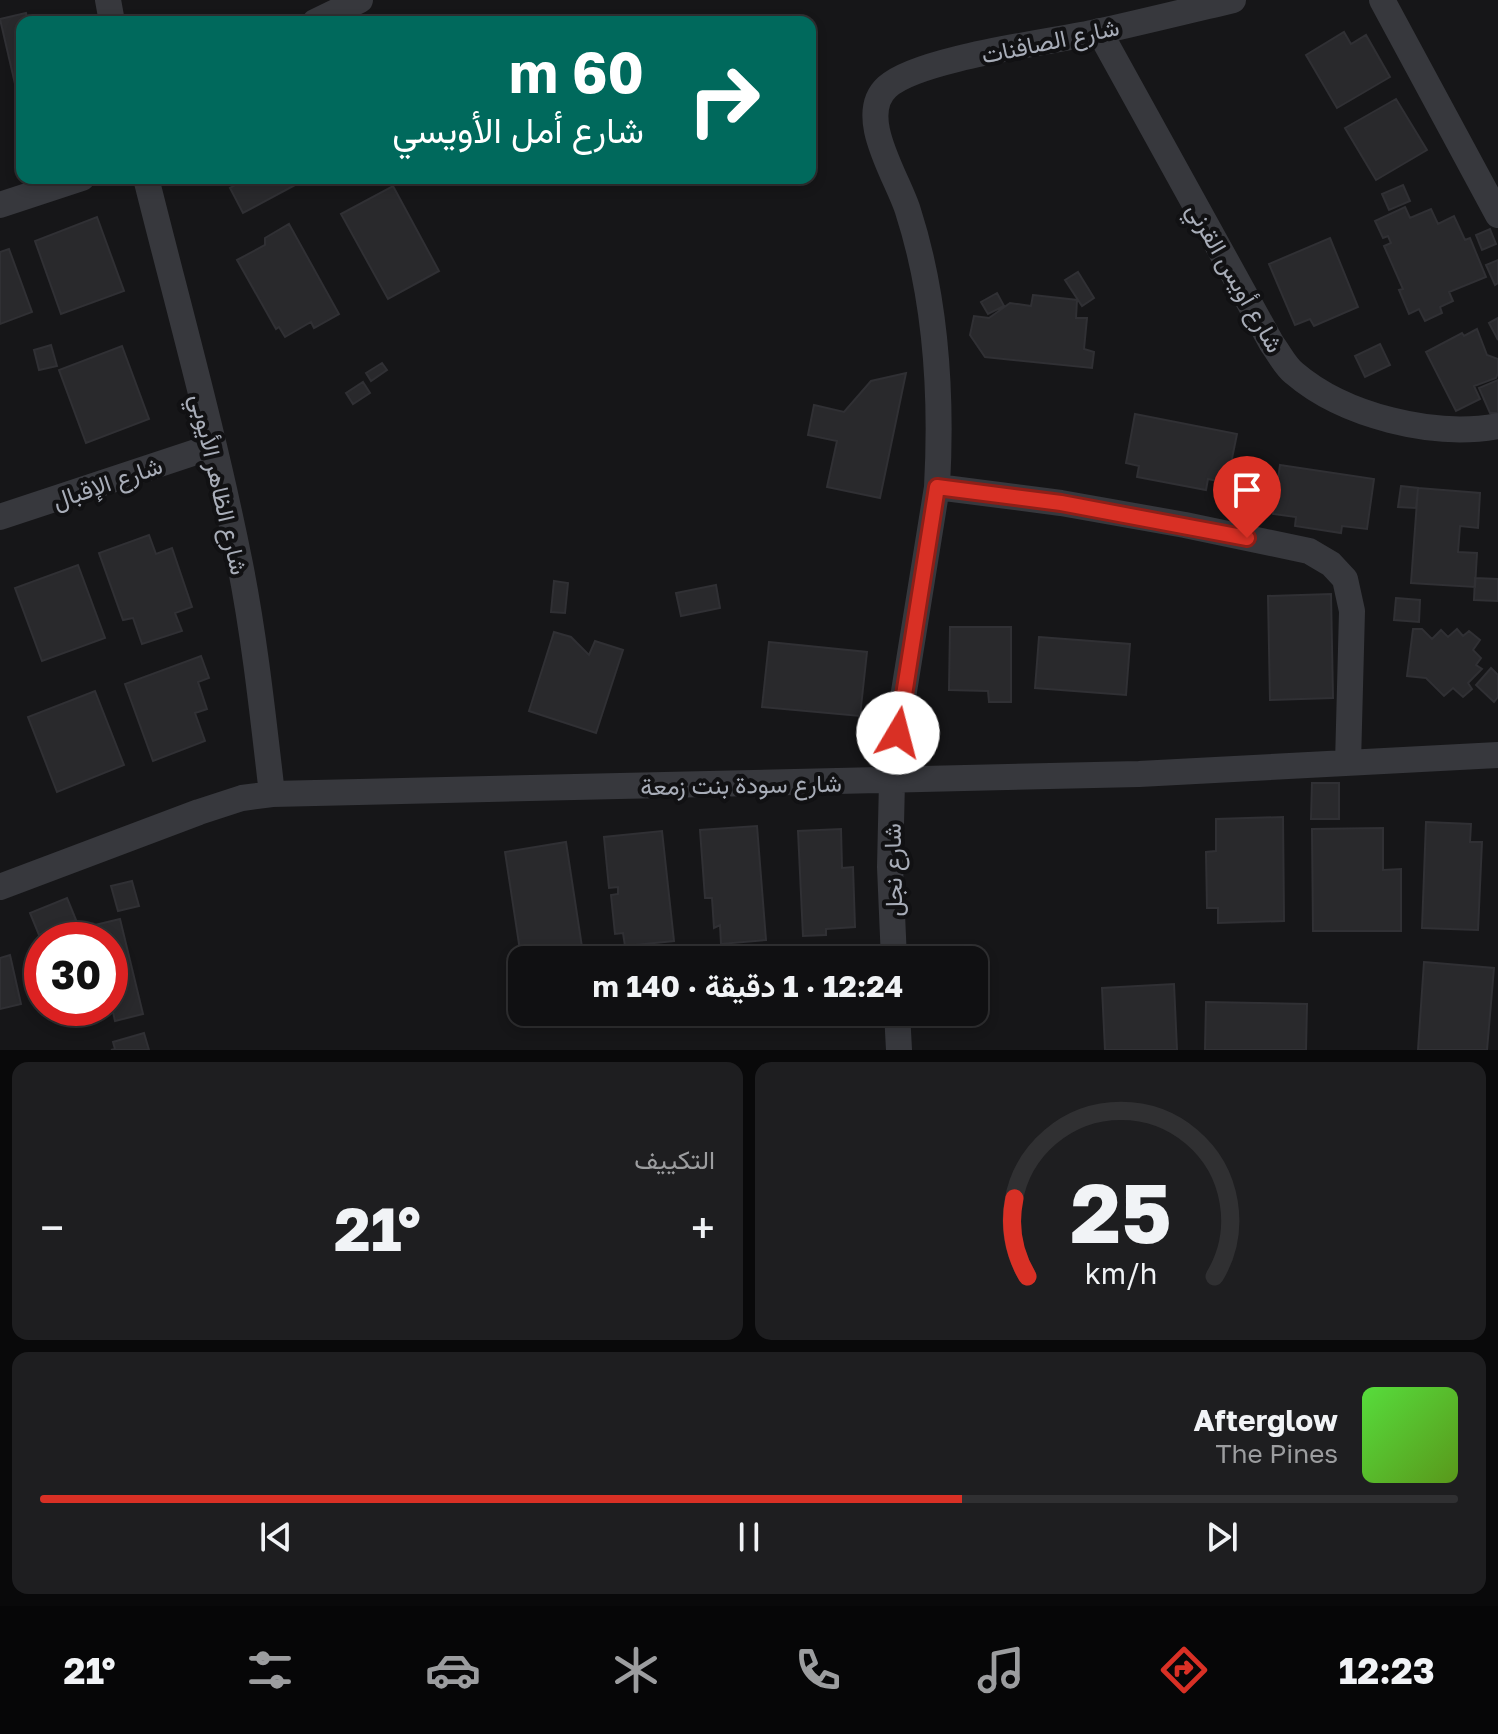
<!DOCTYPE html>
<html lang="ar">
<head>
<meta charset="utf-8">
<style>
	:root { --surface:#101012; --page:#1e1e20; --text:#f1f3f6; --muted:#9c9d9f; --line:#303032; --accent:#d93025 }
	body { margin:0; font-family:"Golos Text",Vazirmatn,sans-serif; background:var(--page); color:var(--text); direction:rtl; height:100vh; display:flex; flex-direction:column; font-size:30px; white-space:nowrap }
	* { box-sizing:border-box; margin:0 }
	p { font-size:26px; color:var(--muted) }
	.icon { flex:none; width:44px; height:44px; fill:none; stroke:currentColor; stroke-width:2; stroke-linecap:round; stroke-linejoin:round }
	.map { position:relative; height:1050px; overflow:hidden; direction:ltr }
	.drawer { display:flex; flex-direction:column; gap:12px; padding:12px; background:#09090a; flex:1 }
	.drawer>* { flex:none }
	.hud { position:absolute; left:16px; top:16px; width:800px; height:168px; border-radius:16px; box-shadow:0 4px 12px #0003,0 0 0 2px var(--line); direction:rtl; background:#00695c; color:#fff; overflow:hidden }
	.speed { position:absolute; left:24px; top:922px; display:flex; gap:16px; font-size:40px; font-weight:700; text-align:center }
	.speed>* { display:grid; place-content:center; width:104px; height:104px; border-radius:50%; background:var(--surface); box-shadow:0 4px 12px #0003,0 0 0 2px var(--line); line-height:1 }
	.speed .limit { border:12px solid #d22; background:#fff; color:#111 }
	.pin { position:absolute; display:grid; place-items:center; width:68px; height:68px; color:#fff; margin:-82px -34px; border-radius:50% 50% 50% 0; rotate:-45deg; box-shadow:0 0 8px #0007 }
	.pin .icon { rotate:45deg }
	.me { position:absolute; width:88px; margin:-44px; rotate:8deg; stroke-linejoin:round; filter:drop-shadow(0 0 6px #0008) }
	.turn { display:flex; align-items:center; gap:28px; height:168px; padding:0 40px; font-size:36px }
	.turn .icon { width:104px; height:104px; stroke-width:2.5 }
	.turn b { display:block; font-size:56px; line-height:68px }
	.big { font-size:60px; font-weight:700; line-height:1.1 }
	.drawer .card { flex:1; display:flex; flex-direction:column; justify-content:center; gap:12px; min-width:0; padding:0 28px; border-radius:16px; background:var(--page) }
	.drawer .dial { align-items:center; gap:0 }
	.dial svg { height:208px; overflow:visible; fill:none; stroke:var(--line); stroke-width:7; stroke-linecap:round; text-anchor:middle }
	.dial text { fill:var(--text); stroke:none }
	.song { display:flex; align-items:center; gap:24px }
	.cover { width:96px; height:96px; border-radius:12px; background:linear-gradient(135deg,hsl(110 70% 55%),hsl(90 70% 35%)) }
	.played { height:8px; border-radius:4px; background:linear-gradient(90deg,var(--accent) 65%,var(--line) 65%) }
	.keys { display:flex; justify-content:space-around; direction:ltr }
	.heat { display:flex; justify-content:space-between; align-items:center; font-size:44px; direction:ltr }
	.drawer .tiles { flex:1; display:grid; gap:12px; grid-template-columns:1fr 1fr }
	.card:last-child { grid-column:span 2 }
	.trip { position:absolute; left:508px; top:946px; width:480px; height:80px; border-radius:16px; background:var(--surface); box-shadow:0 4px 12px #0003,0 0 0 2px var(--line); font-weight:700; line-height:80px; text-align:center; direction:rtl }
	.tabs { display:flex; height:128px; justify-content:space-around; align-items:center; background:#060607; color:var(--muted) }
	.tabs .icon { width:56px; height:56px }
	.tabs .on { color:var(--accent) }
	.tabs b { font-size:36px; color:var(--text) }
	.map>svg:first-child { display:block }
	.building { fill:#29292c; stroke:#303034; stroke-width:2 }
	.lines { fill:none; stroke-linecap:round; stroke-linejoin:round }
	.minor { stroke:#37383d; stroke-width:26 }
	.route-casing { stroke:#8d1f18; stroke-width:20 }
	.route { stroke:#d93025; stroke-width:14 }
	.labels { text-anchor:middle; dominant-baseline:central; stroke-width:8; stroke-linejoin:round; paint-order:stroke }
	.street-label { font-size:24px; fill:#a8adb8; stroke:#111113 }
</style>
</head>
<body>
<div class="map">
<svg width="1498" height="1050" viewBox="0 0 1498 1050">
	<rect width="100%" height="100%" fill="#161618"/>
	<path class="building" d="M26,13l2,9h-6v92l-22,-95z
		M1344,32l7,12 15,-9 24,42 -53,31 -31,-53z
		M1396,99l31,51 -51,30 -31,-52z
		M248,178h60l-65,35 -13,-25z
		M1403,185l7,16 -21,9 -7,-16z
		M393,186l46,85 -51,28 -47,-85z
		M1405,207l5,11 21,-9 7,15 16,-8 11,24 5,-2 16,39 -37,15 4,9 -13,6 2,6 -17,8 -6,-12 -10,5 -10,-24 4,-1 -19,-43 7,-3 -3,-7 -5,2 -8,-17z
		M97,217l27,74 -63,23 -26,-73z
		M289,224l50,90 -25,14 -3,-6 -26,15 -6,-10 -3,2 -39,-69 28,-15v-7z
		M1490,229l6,15 -14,6 -6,-15z
		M1330,238l28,69 -44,19 -4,-7 -15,6 -26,-61z
		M9,249l23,63 -32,12v-72z
		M1498,260v23l-3,2 -9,-20z
		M1078,272l16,26 -12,8 -17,-26z
		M997,293l7,13 -16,8 -7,-12z
		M1033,295l44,5 -1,18h11l-3,31 10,3 -2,16 -107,-11 -15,-22 4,-19 15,2 21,-15 21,3z
		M1498,318v22l-9,-17z
		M1477,329l10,26 11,4v14l-2,5 -22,8 6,13 -24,12 -30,-59 36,-19 2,3z
		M1380,344l10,21 -25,12 -10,-21z
		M51,345l6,21 -18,4 -5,-20z
		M122,346l27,73 -63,24 -27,-73z
		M382,363l5,7 -16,11 -5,-8z
		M906,373l-26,125 -53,-11 10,-46 -29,-6 6,-30 30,7 27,-31z
		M1498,380v33h-8l-11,-25z
		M363,382l7,11 -17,11 -7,-11z
		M1135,414l102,20 -10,49 -19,-4 -2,11 -69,-13 2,-11 -13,-3z
		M1280,465l94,14 -7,50 -25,-3 -1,7 -46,-7 1,-9 -23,-3z
		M1250,472l23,3 -4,32 -23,-3z
		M1401,486l17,2 -2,20 -18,-1z
		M1418,488l62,5 -2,35 -18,-2 -2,26 19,1 -2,34 -64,-4z
		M149,535l7,19 16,-6 20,59 -17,6 7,18 -40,13 -9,-26 -10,2 -24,-67z
		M78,565l27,73 -63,23 -27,-73z
		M1475,578l23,1v22l-24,-1z
		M554,581l14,2 -3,30 -14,-1z
		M716,585l4,23 -39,8 -5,-23z
		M1331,594l2,104 -63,2 -2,-104z
		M1396,598l24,2 -1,22 -25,-2z
		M950,627h61v75h-22l-1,-11 -39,-1z
		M1413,629h9l10,10 9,-9 7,7 9,-8 6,7 6,-5 11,9 -7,10 8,8 -5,7 6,4 -14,14 4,6 -9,8 -10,-9 -9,8 -18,-18 -19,-2z
		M554,632l17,5 18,18 6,-14 28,9 -27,83 -67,-22z
		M1039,637l91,7 -4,51 -91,-7z
		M769,642l98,10 -7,64 -98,-9z
		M201,656l8,22 -11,4 9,27 -12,4 10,28 -52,20 -28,-77z
		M1491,668l7,7v22l-4,5 -18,-17z
		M95,691l29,74 -67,27 -29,-75z
		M1312,783h27v36h-28z
		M1283,817l1,104 -66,2v-15h-11l-1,-56 10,-1v-32z
		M1426,822l45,2 -1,18h12l-4,88 -56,-2z
		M757,826l9,114 -45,4 -1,-19 -6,3 -2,-30h-7l-5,-68z
		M1383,828v42l18,-1v62h-88l-1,-102z
		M841,829l1,39 11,-1 2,60 -29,2v6l-23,1 -5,-105z
		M662,831l12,110 -49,5 -2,-13 -8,1 -4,-39 7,-1v-7l-9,1 -5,-51z
		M566,842l16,105 -61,10 -16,-105z
		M132,881l7,25 -21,5 -7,-25z
		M67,898l9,22 -37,15 -9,-22z
		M120,919l23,95 -28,7 -2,-9 -14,3 -2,-7 -10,3 1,6 -22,5 -3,-14h47v-68h-64l-1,-3z
		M10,955l11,49 -21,5v-51z
		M1424,962l70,6 -7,82h-69z
		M1174,984l3,66h-72l-3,-62z
		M1206,1002l101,2 -1,46h-101z
		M144,1033l5,17h-38l4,-1 -2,-7z"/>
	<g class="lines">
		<path class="minor" d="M108,0l4,22
			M1382,0l116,215
			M315,22l45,-22
			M1099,31l173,313c7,9 13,22 22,29 50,43 140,65 204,53
			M146,178c32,128 68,256 94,386 15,76 23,153 32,230
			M0,205l82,-27
			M937,487l124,16 124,22 124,26 22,13 14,15 7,32 -4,152
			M0,517l214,-71
			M0,887l199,-75 43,-14 30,-4 867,-20 359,-19
			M894,960l-4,-93 2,-86 9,-71 36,-223c5,-91 -1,-189 -29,-276 -10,-33 -53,-95 -21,-124 31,-29 164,-45 210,-55 45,-10 90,-21 136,-32
			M897,1012l2,38"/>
	</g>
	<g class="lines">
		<defs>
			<path id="route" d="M898,733l39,-246 124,16 186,35"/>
		</defs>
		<use href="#route" class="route-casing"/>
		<use href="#route" class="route"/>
	</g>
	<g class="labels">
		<g class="street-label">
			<text transform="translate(1050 40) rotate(-12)">شارع الصافنات</text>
			<text transform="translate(1236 277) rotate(60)">شارع أويس القرني</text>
			<text transform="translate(107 482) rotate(-19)">شارع الإقبال</text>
			<text transform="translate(220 484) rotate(77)">شارع الظاهر الأيوبي</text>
			<text transform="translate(741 784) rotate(-1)">شارع سودة بنت زمعة</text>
			<text transform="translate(892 870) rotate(-91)">شارع نجل</text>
		</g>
	</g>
</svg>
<div class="speed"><div class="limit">30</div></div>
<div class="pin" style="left:1247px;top:538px;background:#d93025"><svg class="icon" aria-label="arrive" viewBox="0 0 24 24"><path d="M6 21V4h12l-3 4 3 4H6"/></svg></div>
<svg class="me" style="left:898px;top:733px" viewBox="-20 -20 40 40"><circle r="19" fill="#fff"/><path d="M0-13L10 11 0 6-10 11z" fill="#d93025"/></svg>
<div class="trip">12:24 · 1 دقيقة · 140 m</div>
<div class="hud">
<div class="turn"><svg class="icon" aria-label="right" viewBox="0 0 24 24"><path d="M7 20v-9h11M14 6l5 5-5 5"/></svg><div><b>60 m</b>شارع أمل الأويسي</div></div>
</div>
</div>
<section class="drawer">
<div class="tiles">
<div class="card dial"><svg viewBox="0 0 100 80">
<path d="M14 69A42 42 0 1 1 86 69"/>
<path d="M14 69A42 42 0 0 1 9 39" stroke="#d93025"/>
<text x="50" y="56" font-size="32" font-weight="700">25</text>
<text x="50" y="72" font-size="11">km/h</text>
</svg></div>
<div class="card"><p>التكييف</p>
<div class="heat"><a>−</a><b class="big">21°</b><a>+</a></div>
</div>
<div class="card">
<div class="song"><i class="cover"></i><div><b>Afterglow</b><p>The Pines</p></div></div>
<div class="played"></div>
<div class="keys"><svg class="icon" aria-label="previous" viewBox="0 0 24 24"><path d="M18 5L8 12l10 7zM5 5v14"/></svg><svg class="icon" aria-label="pause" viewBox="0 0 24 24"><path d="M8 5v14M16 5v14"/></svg><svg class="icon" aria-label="next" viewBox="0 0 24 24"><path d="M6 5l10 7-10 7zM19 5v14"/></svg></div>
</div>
</div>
</section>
<nav class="tabs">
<b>12:23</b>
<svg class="icon on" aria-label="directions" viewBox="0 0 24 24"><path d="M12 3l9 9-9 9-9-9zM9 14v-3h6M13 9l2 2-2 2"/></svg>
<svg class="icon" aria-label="music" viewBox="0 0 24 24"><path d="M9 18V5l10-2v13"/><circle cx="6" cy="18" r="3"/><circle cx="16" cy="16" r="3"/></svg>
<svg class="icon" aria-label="phone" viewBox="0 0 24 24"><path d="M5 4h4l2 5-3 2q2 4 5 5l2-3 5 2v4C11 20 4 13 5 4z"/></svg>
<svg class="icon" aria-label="climate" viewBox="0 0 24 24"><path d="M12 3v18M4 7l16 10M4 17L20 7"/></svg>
<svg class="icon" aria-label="car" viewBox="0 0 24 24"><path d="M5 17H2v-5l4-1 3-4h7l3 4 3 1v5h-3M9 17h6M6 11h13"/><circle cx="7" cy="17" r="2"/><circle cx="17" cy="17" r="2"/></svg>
<svg class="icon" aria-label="filters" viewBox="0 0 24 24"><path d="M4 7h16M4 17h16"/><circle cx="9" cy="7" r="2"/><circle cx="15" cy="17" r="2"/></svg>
<b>21°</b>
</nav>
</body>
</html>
